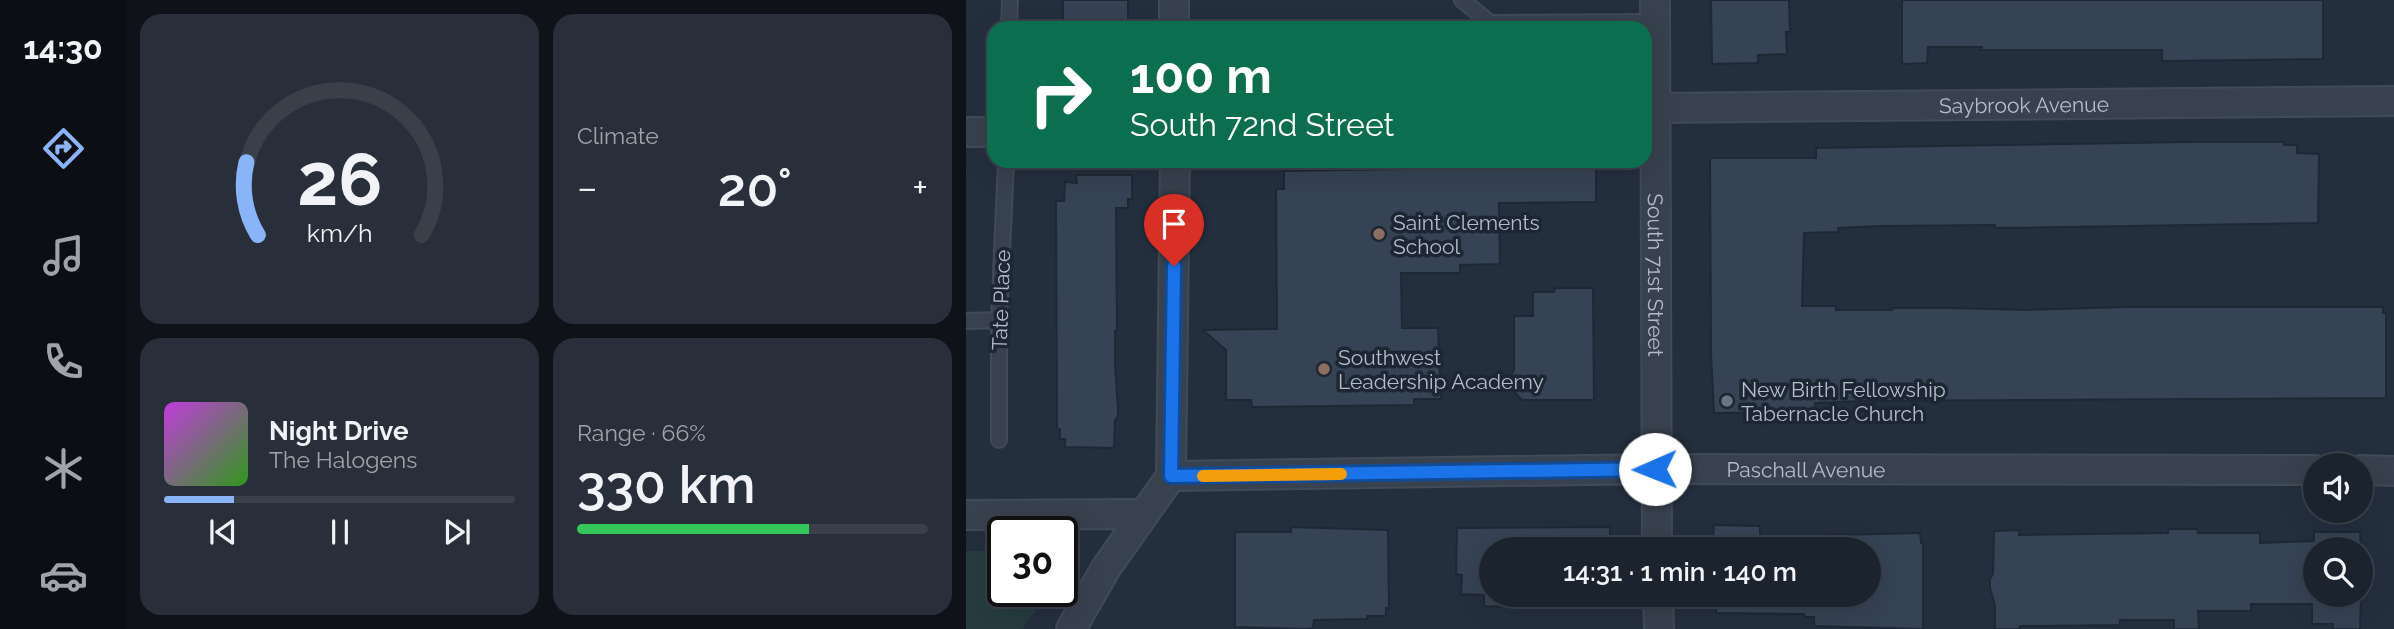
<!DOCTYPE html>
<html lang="en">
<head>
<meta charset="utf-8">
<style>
	:root { --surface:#1b232e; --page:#282f3a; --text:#f1f3f6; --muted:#a0a4aa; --line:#39404a; --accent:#8ab4f8 }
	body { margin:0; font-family:Raleway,sans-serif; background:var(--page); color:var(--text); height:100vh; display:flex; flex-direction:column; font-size:26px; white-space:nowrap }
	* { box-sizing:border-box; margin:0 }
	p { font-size:23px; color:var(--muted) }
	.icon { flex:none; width:38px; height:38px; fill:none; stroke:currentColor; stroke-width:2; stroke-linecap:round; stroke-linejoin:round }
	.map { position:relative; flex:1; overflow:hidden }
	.panel { display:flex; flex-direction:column; gap:14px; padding:14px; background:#0f1319; width:840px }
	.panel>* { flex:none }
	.top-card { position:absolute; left:21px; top:21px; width:665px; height:147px; border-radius:21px; box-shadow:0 7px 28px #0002,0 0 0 2px var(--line); background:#0b6e4f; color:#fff; overflow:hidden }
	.tools { position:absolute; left:1337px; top:453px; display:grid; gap:14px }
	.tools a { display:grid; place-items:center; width:70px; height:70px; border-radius:50%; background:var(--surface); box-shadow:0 7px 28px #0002,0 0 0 2px var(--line); font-size:35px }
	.speed { position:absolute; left:21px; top:516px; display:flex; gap:14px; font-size:35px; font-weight:700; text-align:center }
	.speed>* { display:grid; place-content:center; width:91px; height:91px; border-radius:50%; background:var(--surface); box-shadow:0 7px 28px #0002,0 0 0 2px var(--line); line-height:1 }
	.speed .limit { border:4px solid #111; border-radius:10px; background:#fff; color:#111 }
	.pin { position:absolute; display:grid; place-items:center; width:60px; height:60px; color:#fff; margin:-72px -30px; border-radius:50% 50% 50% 0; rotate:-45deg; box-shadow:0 0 7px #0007 }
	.pin .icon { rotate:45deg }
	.me { position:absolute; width:77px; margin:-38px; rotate:269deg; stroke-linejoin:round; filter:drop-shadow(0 0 5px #0008) }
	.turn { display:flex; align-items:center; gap:24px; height:147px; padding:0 28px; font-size:32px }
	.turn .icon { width:91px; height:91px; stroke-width:2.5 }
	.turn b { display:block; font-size:49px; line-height:60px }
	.big { font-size:52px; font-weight:600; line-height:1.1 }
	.panel .card { flex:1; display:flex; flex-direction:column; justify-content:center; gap:10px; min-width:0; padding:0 24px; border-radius:21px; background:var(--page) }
	.panel .dial { align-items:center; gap:0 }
	.dial svg { height:182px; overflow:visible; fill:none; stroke:var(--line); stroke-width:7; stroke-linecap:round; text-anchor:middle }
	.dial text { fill:var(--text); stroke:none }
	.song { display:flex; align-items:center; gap:21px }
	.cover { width:84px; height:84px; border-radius:10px; background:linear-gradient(135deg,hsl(290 70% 55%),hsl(110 70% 35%)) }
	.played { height:7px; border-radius:4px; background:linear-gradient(90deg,var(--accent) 20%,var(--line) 20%) }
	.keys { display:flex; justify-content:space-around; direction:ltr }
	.heat { display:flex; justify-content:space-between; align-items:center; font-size:38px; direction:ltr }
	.charge { height:10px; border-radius:5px; background:linear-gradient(90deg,#34c759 66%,var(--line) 0) }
	.panel .tiles { flex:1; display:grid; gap:14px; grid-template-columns:repeat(2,1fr) }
	.trip { position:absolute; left:513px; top:537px; width:402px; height:70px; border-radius:35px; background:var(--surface); box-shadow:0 7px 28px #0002,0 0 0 2px var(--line); font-weight:600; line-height:70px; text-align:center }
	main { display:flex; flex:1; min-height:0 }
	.menu { display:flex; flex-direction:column; width:126px; justify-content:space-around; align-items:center; background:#0b0e12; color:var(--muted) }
	.menu .icon { width:49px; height:49px }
	.menu .on { color:var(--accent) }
	.menu b { font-size:32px; color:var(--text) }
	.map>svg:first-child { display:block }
	.green { fill:#263c3f }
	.building { fill:#364354; stroke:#1f2835; stroke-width:2 }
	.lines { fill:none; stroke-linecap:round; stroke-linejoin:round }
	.service-casing { stroke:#414a57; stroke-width:18 }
	.minor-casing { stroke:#414a57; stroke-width:32 }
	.service { stroke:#38414e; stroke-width:14 }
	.minor { stroke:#38414e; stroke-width:28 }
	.route-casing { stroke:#114b97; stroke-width:18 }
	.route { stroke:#1a73e8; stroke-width:12 }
	.slow { stroke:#f59e0b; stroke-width:12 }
	.education-dot { fill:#8d6e63; stroke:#1d2633; stroke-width:2.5 }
	.worship-dot { fill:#6b7280; stroke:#1d2633; stroke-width:2.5 }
	.labels { text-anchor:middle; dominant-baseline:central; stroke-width:7; stroke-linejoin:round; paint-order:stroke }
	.street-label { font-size:21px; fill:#b4bcc9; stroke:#1d2633 }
	.poi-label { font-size:21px; fill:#b4bcc9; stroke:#1d2633; text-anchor:start }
</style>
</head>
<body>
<main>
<nav class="menu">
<b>14:30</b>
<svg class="icon on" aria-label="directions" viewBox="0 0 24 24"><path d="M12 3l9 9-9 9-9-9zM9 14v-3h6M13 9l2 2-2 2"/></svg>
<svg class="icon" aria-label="music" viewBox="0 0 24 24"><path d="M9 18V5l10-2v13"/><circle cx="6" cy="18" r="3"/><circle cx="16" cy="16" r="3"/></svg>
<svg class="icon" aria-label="phone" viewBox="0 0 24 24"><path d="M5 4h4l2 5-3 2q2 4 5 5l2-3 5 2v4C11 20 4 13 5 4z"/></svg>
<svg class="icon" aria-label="climate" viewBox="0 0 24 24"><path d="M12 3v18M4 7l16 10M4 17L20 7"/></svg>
<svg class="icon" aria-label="car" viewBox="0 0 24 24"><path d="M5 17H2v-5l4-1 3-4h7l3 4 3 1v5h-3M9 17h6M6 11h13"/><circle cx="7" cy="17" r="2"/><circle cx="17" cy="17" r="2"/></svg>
</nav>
<section class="panel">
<div class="tiles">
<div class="card dial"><svg viewBox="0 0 100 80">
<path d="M14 69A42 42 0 1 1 86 69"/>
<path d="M14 69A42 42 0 0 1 9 37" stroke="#8ab4f8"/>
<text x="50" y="56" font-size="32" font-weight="700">26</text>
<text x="50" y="72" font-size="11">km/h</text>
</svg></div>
<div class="card"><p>Climate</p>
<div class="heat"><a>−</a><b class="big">20°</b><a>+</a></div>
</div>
<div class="card">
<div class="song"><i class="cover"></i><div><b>Night Drive</b><p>The Halogens</p></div></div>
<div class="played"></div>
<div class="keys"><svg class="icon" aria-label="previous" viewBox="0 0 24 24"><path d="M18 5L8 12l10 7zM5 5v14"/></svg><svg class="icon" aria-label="pause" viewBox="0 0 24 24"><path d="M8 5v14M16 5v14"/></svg><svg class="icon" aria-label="next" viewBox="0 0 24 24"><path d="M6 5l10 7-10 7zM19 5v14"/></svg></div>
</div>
<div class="card"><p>Range · 66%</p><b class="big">330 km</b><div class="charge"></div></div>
</div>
</section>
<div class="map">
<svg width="1428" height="629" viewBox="0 0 1428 629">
	<rect width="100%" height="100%" fill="#242f3e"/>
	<path class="green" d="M0,551h37v41h46l-27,37h-56z"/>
	<path class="building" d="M97,0h65v28h-65z
		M745,0h78l1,32h-4l1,22 -29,1v8l-46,1z
		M936,0h421v59l-161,2v-11h-181l1,-3h-54l-1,16 -25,1z
		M1222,142h96v3h13v8l22,1 -1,69 -323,5v-3l-114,1 -43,2 1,4 -35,1 -2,73h34v4h56v-2h60l75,2 99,-3h257v6h3v85l-523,3 -48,2v9l-101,1 -3,-60 -1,-195h106v-10z
		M439,161h191v41l-97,1 1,61 -40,1v8h-59l1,55h36l3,71h-27v6l-162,2 -1,-7h-25v-50l-23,-20 74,-1 -1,-140h8v-18l121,-2z
		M110,175h56v24h-4v9h-12l1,121 -2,2v32l3,45v8l-3,4 -1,28 -49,-1v-8h-5v-10h-3l-1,-228h8l1,-19 12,1z
		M589,288h38l1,112h-72l-15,-15 7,-15v-54h19v-24h21z
		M748,525l46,1v11l160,-4 1,10h2v86l-109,-3v-9h-9l-1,-3 -88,-1v-8h-4v-10h157v-45h-157z
		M325,527l97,3 1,78h-3v8h-19v3l-53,1 -1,8 -6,1 -72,-2v-95h56z
		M644,527v23h-119v45h118v13l-36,-1 1,-7 -27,-1h-27v8l-36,-1v-11l-23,-1 1,-19 -6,-1 1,-46z
		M1202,529h29l1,4h62v10l54,-2v-9h46l1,18h-46v45h46l-1,34h-27v-5h-21v-20h-61v7h-53l1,18h-25v-9h-54v5l-100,1v3h-25v-24l-5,-17v-9l3,-5 1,-43 25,-1v5l149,-2z"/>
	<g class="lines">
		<defs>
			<path id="service" d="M496,0l28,23 165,-1
				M43,28l1,-28
				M0,321l33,-1
				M33,440v-120l7,-159"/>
			<g id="minor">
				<path id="s1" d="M689,0l2,550"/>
				<path d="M208,28v-28"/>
				<path id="s2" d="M689,108l739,-7"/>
				<path d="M0,132h28"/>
				<path d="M1395,470l33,1"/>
				<path id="s3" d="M205,476l484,-7 660,1"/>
				<path d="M0,515l177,-1"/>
				<path d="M692,595l1,34"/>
				<path d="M105,629l35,-61 65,-92 4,-315"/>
			</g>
		</defs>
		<use href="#service" class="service-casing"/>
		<use href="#minor" class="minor-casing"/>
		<use href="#service" class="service"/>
		<use href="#minor" class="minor"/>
	</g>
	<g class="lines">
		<defs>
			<path id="route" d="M208,266l-3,210 484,-7"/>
		</defs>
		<use href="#route" class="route-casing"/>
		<use href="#route" class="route"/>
		<path class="slow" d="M237,476l138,-2"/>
	</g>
	<g class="education-dot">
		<circle cx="413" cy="234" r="7"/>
		<circle cx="358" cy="369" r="7"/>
	</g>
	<circle class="worship-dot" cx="761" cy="401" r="7"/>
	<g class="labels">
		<g class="street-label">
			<text stroke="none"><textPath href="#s2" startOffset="369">Saybrook Avenue</textPath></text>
			<text stroke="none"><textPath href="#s1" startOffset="275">South 71st Street</textPath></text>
			<text transform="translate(35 300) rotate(-88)">Tate Place</text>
			<text stroke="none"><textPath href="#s3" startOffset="635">Paschall Avenue</textPath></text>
		</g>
		<g class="poi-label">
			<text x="427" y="222">Saint Clements<tspan x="427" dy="24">School</tspan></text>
			<text x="372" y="357">Southwest<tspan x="372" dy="24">Leadership Academy</tspan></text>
			<text x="775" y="389">New Birth Fellowship<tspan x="775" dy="24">Tabernacle Church</tspan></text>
		</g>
	</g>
</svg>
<div class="tools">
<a><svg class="icon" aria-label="sound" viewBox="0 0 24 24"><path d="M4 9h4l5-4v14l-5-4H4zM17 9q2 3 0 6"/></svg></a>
<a><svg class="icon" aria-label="search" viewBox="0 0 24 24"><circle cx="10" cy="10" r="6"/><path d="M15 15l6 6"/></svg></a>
</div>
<div class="speed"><div class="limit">30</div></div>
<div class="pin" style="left:208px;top:266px;background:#d93025"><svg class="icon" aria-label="arrive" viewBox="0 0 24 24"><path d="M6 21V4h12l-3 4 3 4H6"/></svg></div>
<svg class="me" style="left:689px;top:469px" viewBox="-20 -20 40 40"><circle r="19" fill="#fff"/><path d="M0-13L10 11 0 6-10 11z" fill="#1a73e8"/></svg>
<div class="trip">14:31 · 1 min · 140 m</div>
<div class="top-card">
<div class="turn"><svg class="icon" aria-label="right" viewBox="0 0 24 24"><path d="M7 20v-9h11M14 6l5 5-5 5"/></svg><div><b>100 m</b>South 72nd Street</div></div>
</div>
</div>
</main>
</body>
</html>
